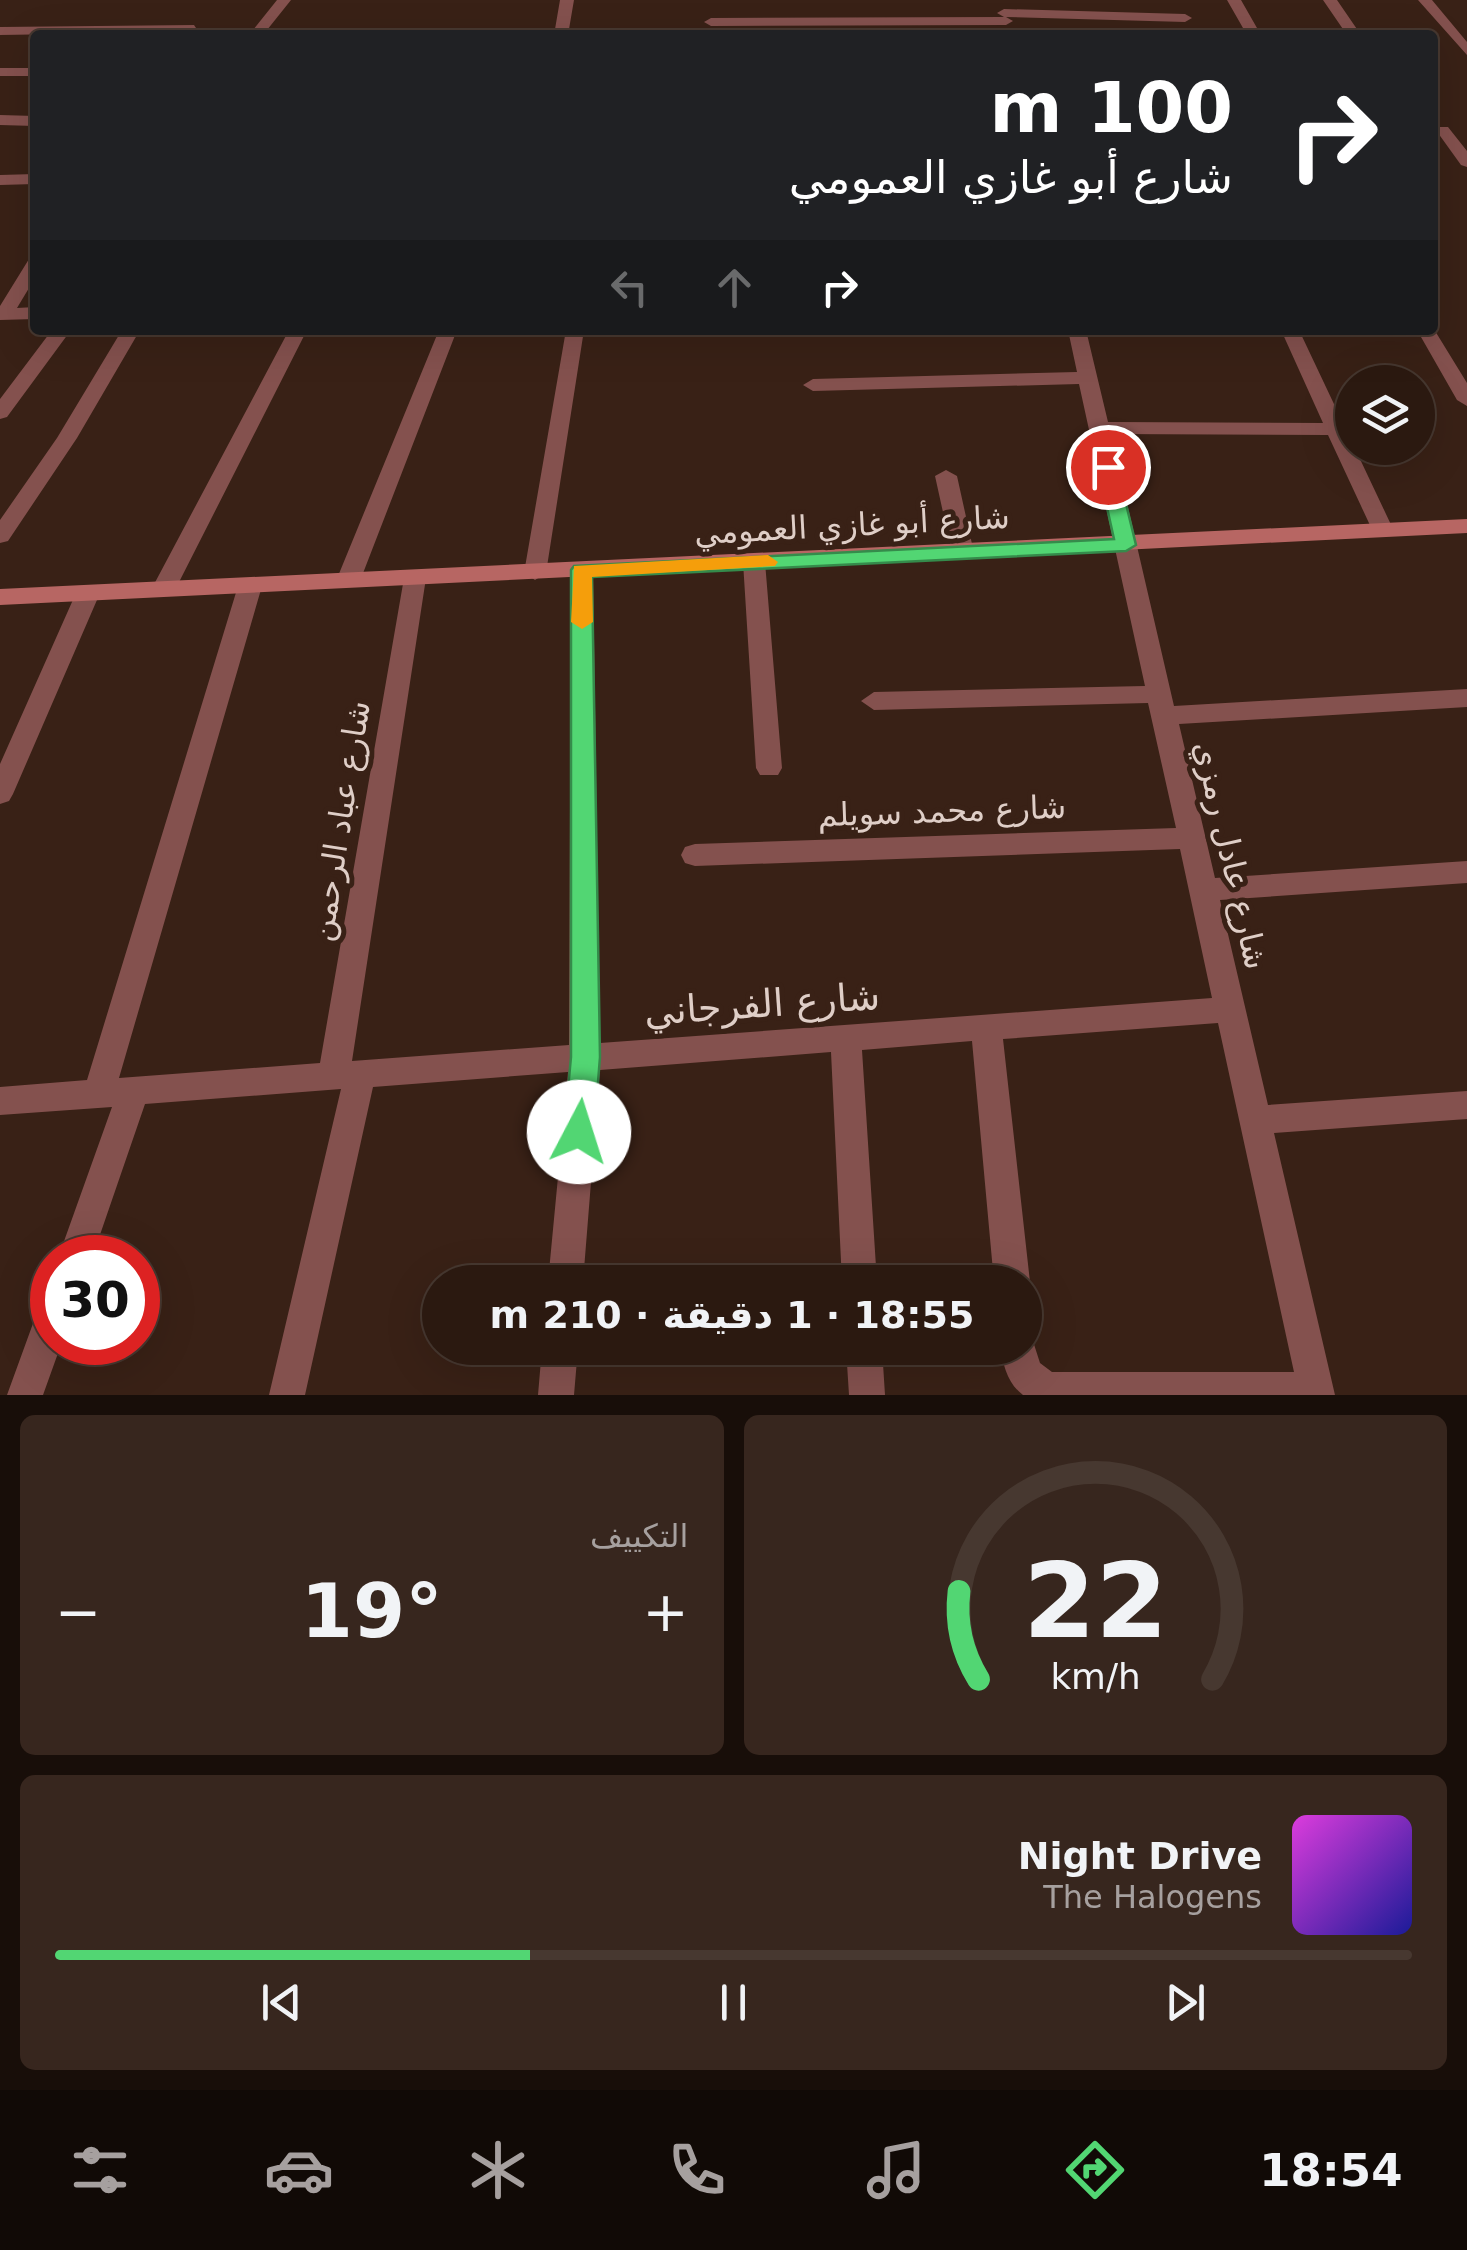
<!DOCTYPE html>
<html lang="ar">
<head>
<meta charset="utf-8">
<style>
	:root { --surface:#2b1910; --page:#37261e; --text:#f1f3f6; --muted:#a6a09f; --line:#473830; --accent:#52d673 }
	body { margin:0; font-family:"DejaVu Sans",Vazirmatn,sans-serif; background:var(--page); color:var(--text); direction:rtl; height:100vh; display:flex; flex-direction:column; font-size:38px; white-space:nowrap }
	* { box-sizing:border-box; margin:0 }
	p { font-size:32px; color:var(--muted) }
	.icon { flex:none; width:55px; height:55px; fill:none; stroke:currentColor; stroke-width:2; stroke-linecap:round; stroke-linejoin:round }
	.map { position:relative; height:1395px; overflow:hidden; direction:ltr }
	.details { display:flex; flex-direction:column; gap:20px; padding:20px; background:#180e09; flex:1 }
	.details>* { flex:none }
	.guide { position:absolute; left:30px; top:30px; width:1408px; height:305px; border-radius:10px; box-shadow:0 10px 40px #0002,0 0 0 2px var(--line); direction:rtl; background:#202124; color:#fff; overflow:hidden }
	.controls { position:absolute; left:1335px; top:365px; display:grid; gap:20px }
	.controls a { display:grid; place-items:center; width:100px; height:100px; border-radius:50%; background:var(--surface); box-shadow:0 10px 40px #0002,0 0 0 2px var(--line); font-size:50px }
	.speed { position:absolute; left:30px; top:1235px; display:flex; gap:20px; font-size:50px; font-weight:700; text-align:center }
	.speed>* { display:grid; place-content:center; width:130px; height:130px; border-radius:50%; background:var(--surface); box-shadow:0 10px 40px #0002,0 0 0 2px var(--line); line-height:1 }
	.speed .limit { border:15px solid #d22; background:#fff; color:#111 }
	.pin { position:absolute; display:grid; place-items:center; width:85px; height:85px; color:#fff; margin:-42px; border:5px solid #fff; border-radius:50%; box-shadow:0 2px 10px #0007 }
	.me { position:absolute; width:110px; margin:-55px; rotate:5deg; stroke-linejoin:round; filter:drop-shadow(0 0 8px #0008) }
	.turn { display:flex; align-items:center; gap:35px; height:210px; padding:0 40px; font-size:45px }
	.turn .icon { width:130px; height:130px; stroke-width:2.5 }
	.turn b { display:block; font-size:70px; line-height:85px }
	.lanes { display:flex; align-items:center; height:95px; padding:0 40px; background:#0003; justify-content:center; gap:50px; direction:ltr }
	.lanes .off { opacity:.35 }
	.big { font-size:75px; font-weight:700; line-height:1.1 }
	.details .widget { flex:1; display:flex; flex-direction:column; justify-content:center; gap:15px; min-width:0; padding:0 35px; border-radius:15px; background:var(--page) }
	.details .dial { align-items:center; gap:0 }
	.dial svg { height:260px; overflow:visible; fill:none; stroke:var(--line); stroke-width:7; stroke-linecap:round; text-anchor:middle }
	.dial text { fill:var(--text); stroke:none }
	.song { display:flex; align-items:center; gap:30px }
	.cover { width:120px; height:120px; border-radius:15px; background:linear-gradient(135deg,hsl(300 70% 55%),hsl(240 70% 35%)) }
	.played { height:10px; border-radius:5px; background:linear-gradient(90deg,var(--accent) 35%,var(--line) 35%) }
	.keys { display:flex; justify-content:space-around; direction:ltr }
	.heat { display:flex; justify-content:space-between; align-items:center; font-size:55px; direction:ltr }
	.details .tiles { flex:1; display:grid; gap:20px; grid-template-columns:1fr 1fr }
	.widget:last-child { grid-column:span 2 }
	.trip { position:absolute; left:422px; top:1265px; width:620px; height:100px; border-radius:50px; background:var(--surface); box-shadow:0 10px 40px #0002,0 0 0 2px var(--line); font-weight:700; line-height:100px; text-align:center; direction:rtl }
	.dock { display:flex; height:160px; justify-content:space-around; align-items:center; background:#110a06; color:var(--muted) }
	.dock .icon { width:70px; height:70px }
	.dock .active { color:var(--accent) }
	.dock b { font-size:45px; color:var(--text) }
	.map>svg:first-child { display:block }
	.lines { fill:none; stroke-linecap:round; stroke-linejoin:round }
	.street { fill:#84514e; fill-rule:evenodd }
	.secondary { fill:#b76663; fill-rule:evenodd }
	.route { fill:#52d673; stroke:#358b4b; stroke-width:2.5 }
	.slow { fill:#f59e0b }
	.labels { text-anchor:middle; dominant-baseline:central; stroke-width:10; stroke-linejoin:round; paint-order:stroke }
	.street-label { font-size:32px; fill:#dfcec7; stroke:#392116 }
	.near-street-label { font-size:38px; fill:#dfcec7; stroke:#392116 }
</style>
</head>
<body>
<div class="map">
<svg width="1467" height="1395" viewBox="0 0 1467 1395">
	<rect width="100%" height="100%" fill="#392116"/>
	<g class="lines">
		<path class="street" d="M277,0h14l-28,35h-14z
			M560,0h14l-6,35h-14z
			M1227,0h14l20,35h-14z
			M1323,0h14l24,35h-14z
			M1418,0h14l35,42v13z
			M1004,9l181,5 7,4 -7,4 -179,-5 7,4 -7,4 -295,1 -7,-4 7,-4 293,-1 -7,-4z
			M194,25l2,3 -7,4 -189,3v-8z
			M0,68h35v8h-35z
			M0,115l35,1v10l-35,-1z
			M1438,127h10l19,24v16l-6,-2 -23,-32z
			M35,174v10l-35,1v-10z
			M35,258v20l-18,30 18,-1v12l-35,1v-14l29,-47z
			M1432,326l35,57v23l-10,-6 -40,-70h15z
			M52,330h19l-64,87 -7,2v-20z
			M122,330h18l-63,108 -69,103 -8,2v-23l57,-82z
			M289,330h18l-132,260 -12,7 -8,-2 -4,-5z
			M439,330h18l-97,251 -4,5h-16l-4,-5z
			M566,330h18l-38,243 -11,7 -11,-7z
			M1068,330h18l22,92 215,1 -42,-93h18l95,201 -3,5h-16l-47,-101 -217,-1 63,272 293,-17v18l-288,17 36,154 252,-17v22l-247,17 48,205 199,-14v28l-193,14 61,262h-312c-16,-12 -19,-29 -23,-47h25v-15l6,2 9,28 12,9h242l-76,-349 -215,16 27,243 -5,11v-11h-31l-22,-241 -110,9 15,232h-35l-11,-230 -231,18 -17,212h-35l20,-210 -195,15 -68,308h-36l72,-306 -196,15 -53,154h-34l54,-151 -112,8v-28l87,-7 151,-494 12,-7 12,7 -143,492 201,-15 84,-485 11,-7 11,7 -74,483 217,-16 2,-475 11,-7 11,7 7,473 612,-45 -32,-149 -485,17 -10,-3 -4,-8 4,-8 10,-3 481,-16 -28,-125 -274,7 -13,-9 13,-9 271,-6 -66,-302 -266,7 -10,-6 10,-6 264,-7z
			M946,470l11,6 17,77 -11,7 -11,-7 -17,-77z
			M754,555l11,7 17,206 -4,7h-18l-4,-7 -13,-206z
			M88,586l12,7 -87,201 -4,7 -9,3v-40l76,-171z
			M52,1301v41h10l-19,53h-36l32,-88z
			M542,1348h36l-4,47h-36z
			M846,1348h36l3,47h-36z"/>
		<path class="secondary" d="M1467,519v14l-1467,72v-16z"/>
	</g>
	<path class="route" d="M1108,462l9,5 19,78 -10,6 -534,26 8,480 -6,75 -5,10 -10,4 -10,-4 -5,-10 7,-75v-487l3,-4 540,-27 -16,-72z"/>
	<path class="slow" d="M768,555l10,7 -3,4 -183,11 1,45 -11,7 -11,-7 3,-56z"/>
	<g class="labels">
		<g class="street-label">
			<text transform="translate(852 525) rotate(-3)">شارع أبو غازي العمومي</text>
			<text transform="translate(942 811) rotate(-2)">شارع محمد سويلم</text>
			<text transform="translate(340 821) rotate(-81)">شارع عباد الرحمن</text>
			<text transform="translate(1231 855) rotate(77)">شارع عادل رمزي</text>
		</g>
		<g class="near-street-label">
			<text transform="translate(762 1004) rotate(-4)">شارع الفرجاني</text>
		</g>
	</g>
</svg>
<div class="controls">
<a><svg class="icon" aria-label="layers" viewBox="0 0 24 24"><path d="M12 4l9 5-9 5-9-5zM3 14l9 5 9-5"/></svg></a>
</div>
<div class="speed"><div class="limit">30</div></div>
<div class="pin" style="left:1108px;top:467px;background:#d93025"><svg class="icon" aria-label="arrive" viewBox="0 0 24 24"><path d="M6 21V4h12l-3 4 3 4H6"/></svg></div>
<svg class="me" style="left:579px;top:1132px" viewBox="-20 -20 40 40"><circle r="19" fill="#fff"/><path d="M0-13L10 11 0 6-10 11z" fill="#52d673"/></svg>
<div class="trip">18:55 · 1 دقيقة · 210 m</div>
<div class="guide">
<div class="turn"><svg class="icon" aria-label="right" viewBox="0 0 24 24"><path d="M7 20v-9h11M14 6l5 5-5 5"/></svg><div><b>100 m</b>شارع أبو غازي العمومي</div></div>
<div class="lanes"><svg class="icon off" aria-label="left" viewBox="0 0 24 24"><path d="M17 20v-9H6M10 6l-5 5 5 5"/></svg><svg class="icon off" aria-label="ahead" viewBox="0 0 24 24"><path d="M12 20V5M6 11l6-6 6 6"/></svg><svg class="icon" aria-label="right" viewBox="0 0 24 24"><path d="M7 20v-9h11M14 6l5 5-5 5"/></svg></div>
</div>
</div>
<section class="details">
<div class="tiles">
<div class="widget dial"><svg viewBox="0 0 100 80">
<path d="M14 69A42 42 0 1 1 86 69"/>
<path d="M14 69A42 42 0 0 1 8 42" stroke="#52d673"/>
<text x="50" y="56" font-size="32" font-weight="700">22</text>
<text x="50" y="72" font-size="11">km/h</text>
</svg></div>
<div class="widget"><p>التكييف</p>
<div class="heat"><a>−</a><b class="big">19°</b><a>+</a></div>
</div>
<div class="widget">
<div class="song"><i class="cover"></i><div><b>Night Drive</b><p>The Halogens</p></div></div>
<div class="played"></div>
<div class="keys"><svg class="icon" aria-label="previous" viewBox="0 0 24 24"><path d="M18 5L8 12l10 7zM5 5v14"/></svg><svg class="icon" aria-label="pause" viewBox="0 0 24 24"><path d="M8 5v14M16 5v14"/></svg><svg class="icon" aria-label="next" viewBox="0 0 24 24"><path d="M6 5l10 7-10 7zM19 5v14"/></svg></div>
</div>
</div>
</section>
<nav class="dock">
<b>18:54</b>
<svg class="icon active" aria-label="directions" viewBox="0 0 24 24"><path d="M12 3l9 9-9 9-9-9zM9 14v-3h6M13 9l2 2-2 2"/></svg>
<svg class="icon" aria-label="music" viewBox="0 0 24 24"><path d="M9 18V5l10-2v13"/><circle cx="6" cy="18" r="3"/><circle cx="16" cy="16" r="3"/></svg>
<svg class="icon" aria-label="phone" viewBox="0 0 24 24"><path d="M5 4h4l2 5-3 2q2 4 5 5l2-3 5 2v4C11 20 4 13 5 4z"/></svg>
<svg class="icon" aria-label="climate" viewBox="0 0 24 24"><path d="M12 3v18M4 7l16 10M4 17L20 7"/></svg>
<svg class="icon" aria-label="car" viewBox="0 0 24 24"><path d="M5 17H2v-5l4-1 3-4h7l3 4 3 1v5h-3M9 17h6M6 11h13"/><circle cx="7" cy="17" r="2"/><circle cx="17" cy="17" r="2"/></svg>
<svg class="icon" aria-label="filters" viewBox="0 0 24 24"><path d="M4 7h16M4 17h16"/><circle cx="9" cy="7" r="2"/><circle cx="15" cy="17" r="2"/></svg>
</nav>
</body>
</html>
